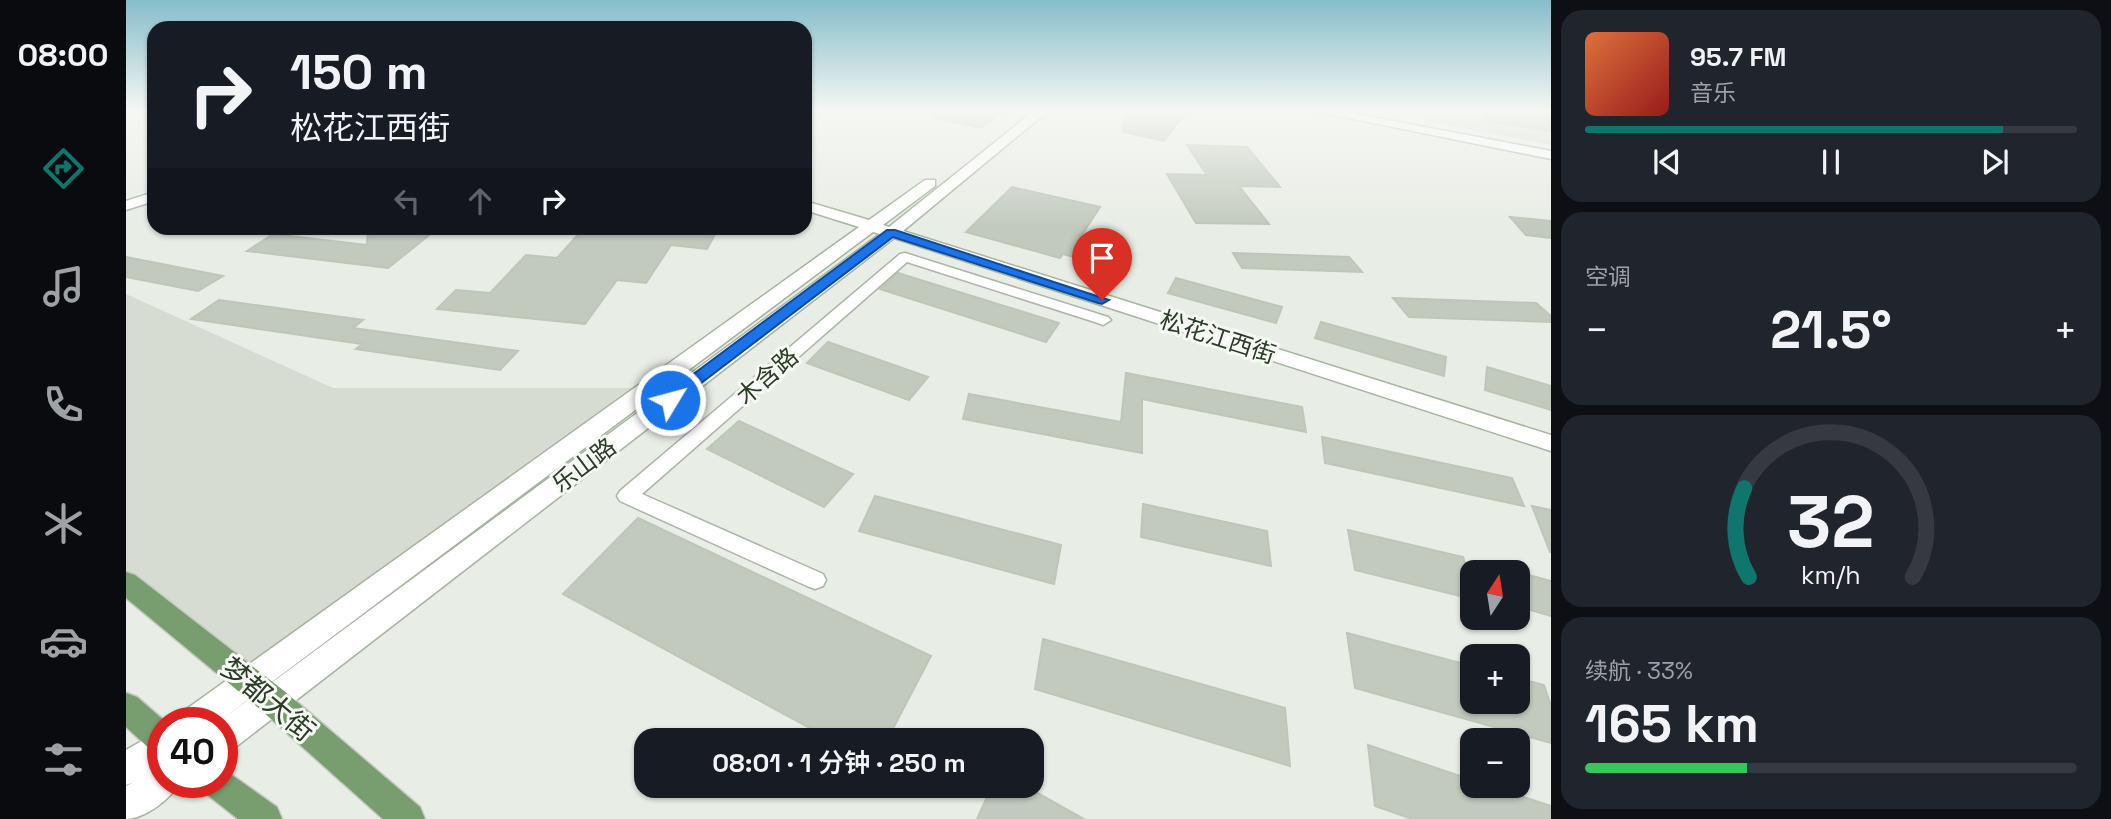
<!DOCTYPE html>
<html lang="zh">
<head>
<meta charset="utf-8">
<style>
	:root { --surface:#171b24; --page:#20242c; --text:#f1f3f6; --muted:#9ea1a6; --line:#363941; --accent:#0f766e }
	body { margin:0; font-family:"Space Grotesk","Noto Sans SC",sans-serif; background:var(--page); color:var(--text); height:100vh; display:flex; flex-direction:column; font-size:26px; white-space:nowrap }
	* { box-sizing:border-box; margin:0 }
	p { font-size:23px; color:var(--muted) }
	.icon { flex:none; width:38px; height:38px; fill:none; stroke:currentColor; stroke-width:2; stroke-linecap:round; stroke-linejoin:round }
	.map { position:relative; flex:1; overflow:hidden }
	.side { display:flex; flex-direction:column; gap:10px; padding:10px; background:#0d0f14; width:560px }
	.side>* { flex:none }
	.top-card { position:absolute; left:21px; top:21px; width:665px; height:214px; border-radius:21px; box-shadow:0 2px 5px #0004; background:#171b24; color:var(--text); overflow:hidden }
	.needle { width:46px; rotate:12deg }
	.controls { position:absolute; left:1334px; top:560px; display:grid; gap:14px }
	.controls a { display:grid; place-items:center; width:70px; height:70px; border-radius:14px; background:var(--surface); box-shadow:0 2px 5px #0004; font-size:35px }
	.speed { position:absolute; left:21px; top:707px; display:flex; gap:14px; font-size:35px; font-weight:700; text-align:center }
	.speed>* { display:grid; place-content:center; width:91px; height:91px; border-radius:50%; background:var(--surface); box-shadow:0 2px 5px #0004; line-height:1 }
	.speed .limit { border:10px solid #d22; background:#fff; color:#111 }
	.pin { position:absolute; display:grid; place-items:center; width:60px; height:60px; color:#fff; margin:-72px -30px; border-radius:50% 50% 50% 0; rotate:-45deg; box-shadow:0 0 7px #0007 }
	.pin .icon { rotate:45deg }
	.me { position:absolute; width:77px; margin:-38px; rotate:53deg; stroke-linejoin:round; filter:drop-shadow(0 0 5px #0008) }
	.turn { display:flex; align-items:center; gap:24px; height:147px; padding:0 28px; font-size:32px }
	.turn .icon { width:91px; height:91px; stroke-width:2.5 }
	.turn b { display:block; font-size:49px; line-height:60px }
	.lanes { display:flex; align-items:center; height:66px; padding:0 28px; background:#0003; justify-content:center; gap:35px; direction:ltr }
	.lanes .off { opacity:.35 }
	.big { font-size:52px; font-weight:600; line-height:1.1 }
	.side .widget { flex:1; display:flex; flex-direction:column; justify-content:center; gap:10px; min-width:0; padding:0 24px; border-radius:21px; background:var(--page) }
	.side .dial { align-items:center; gap:0 }
	.dial svg { height:182px; overflow:visible; fill:none; stroke:var(--line); stroke-width:7; stroke-linecap:round; text-anchor:middle }
	.dial text { fill:var(--text); stroke:none }
	.song { display:flex; align-items:center; gap:21px }
	.cover { width:84px; height:84px; border-radius:10px; background:linear-gradient(135deg,hsl(20 70% 55%),hsl(0 70% 35%)) }
	.played { height:7px; border-radius:4px; background:linear-gradient(90deg,var(--accent) 85%,var(--line) 85%) }
	.keys { display:flex; justify-content:space-around; direction:ltr }
	.heat { display:flex; justify-content:space-between; align-items:center; font-size:38px; direction:ltr }
	.charge { height:10px; border-radius:5px; background:linear-gradient(90deg,#34c759 33%,var(--line) 0) }
	.trip { position:absolute; left:508px; top:728px; width:410px; height:70px; border-radius:21px; background:var(--surface); box-shadow:0 2px 5px #0004; font-weight:600; line-height:70px; text-align:center }
	main { display:flex; flex:1; min-height:0 }
	.menu { display:flex; flex-direction:column; width:126px; justify-content:space-around; align-items:center; background:#090b0e; color:var(--muted) }
	.menu .icon { width:49px; height:49px }
	.menu .active { color:var(--accent) }
	.menu b { font-size:32px; color:var(--text) }
	.map>svg:first-child { display:block }
	.built { fill:#d7dcd3 }
	.building { fill:#c2cabd; stroke:#bdc6b8; stroke-width:2 }
	.lines { fill:none; stroke-linecap:round; stroke-linejoin:round }
	.street-casing { stroke:#acb5a8; stroke-width:3 }
	.secondary-casing { stroke:#a7b4a1; stroke-width:3 }
	.primary-casing { stroke:#c4c9c2; stroke-width:3 }
	.street { fill:#fff; fill-rule:evenodd }
	.secondary { fill:#fff; fill-rule:evenodd }
	.primary { fill:#789d6e; fill-rule:evenodd }
	.route { fill:#1a73e8; stroke:#114b97; stroke-width:2 }
	.labels { text-anchor:middle; dominant-baseline:central; stroke-width:6; stroke-linejoin:round; paint-order:stroke }
	.street-label { font-size:24px; fill:#2b3d26; stroke:#f7f9f5 }
	.near-street-label { font-size:28px; fill:#2b3d26; stroke:#f7f9f5 }
</style>
</head>
<body>
<main>
<nav class="menu">
<b>08:00</b>
<svg class="icon active" aria-label="directions" viewBox="0 0 24 24"><path d="M12 3l9 9-9 9-9-9zM9 14v-3h6M13 9l2 2-2 2"/></svg>
<svg class="icon" aria-label="music" viewBox="0 0 24 24"><path d="M9 18V5l10-2v13"/><circle cx="6" cy="18" r="3"/><circle cx="16" cy="16" r="3"/></svg>
<svg class="icon" aria-label="phone" viewBox="0 0 24 24"><path d="M5 4h4l2 5-3 2q2 4 5 5l2-3 5 2v4C11 20 4 13 5 4z"/></svg>
<svg class="icon" aria-label="climate" viewBox="0 0 24 24"><path d="M12 3v18M4 7l16 10M4 17L20 7"/></svg>
<svg class="icon" aria-label="car" viewBox="0 0 24 24"><path d="M5 17H2v-5l4-1 3-4h7l3 4 3 1v5h-3M9 17h6M6 11h13"/><circle cx="7" cy="17" r="2"/><circle cx="17" cy="17" r="2"/></svg>
<svg class="icon" aria-label="filters" viewBox="0 0 24 24"><path d="M4 7h16M4 17h16"/><circle cx="9" cy="7" r="2"/><circle cx="15" cy="17" r="2"/></svg>
</nav>
<div class="map">
<svg width="1425" height="819" viewBox="0 0 1425 819">
	<rect width="100%" height="100%" fill="#e8ede5"/>
	<path class="built" d="M1305,111h120v34l-125,-24z
		M0,294l207,94h319l-403,293 -123,-98z"/>
	<path class="building" d="M809,111h68l-22,17 -46,-10z
		M999,111h62l-23,30 -41,-9z
		M1360,111h65v20l-66,-11z
		M1061,145l60,2 33,40 -41,-1 30,38 -73,-1 -29,-49 40,1z
		M886,187l88,20 -22,34 35,9 -11,15 -39,-11 -3,4 -94,-26z
		M1384,217l41,4v17l-25,-3z
		M242,228h70l-50,40 -141,-17 26,-17 94,11z
		M458,228h59l72,6 -8,15 -36,-4 -25,38 -29,-3 -32,44 -148,-15 19,-19 34,3 36,-38 31,3z
		M1107,253l116,4 13,15 -120,-4z
		M0,257l97,19 -25,15 -72,-14z
		M772,273l161,50 -13,19 -166,-53z
		M1050,278l106,29 -6,16 -108,-30z
		M1267,298l143,5 15,13v6l-142,-5z
		M93,300l144,20 -10,8 165,23 -18,19 -144,-21 6,-5 -171,-25z
		M1195,322l125,35 -2,19 -129,-38z
		M702,342l100,35 -19,23 -102,-37z
		M1361,367l64,19v24l-66,-20z
		M1000,373l176,34 4,25 -164,-33v54l-179,-34 6,-25 152,28z
		M613,421l114,53 -29,33 -117,-58z
		M1196,437l190,41 12,28 -199,-43z
		M749,496l186,49 -7,39 -195,-53z
		M1017,504l124,27 4,35 -130,-29z
		M1406,506l19,4v42h-1z
		M512,518l293,138 -44,84h-55l-269,-146z
		M1222,530l115,27 9,27v15l-117,-29z
		M1391,572l34,9v35l-28,-8 -6,-19z
		M1221,633l125,33v36h45v-24l27,7 7,21v37l-196,-55z
		M917,639l242,69 5,58 -255,-77z
		M1242,745l104,35v6h18l61,20v13h-139l-37,-13z
		M866,786h33l59,33h-107z"/>
	<g class="lines">
		<defs>
			<path id="street" d="M779,253l203,64 3,3 -8,5 -5,-2 -191,-61 -265,232 181,80 3,6 -3,6 -8,3 -8,-3 -187,-85 -3,-5 3,-5 280,-237z"/>
			<path id="secondary" d="M908,111h14l-145,120 648,204v16l-657,-213 -661,511 -11,4v-30h-5l663,-489 -7,-2 -656,491h-40l4,-10 678,-486 -54,-17v-9l64,19 56,-40h10v6l-52,39 6,2z
				M1188,111h27l210,40v8z
				M28,192v9l-28,9v-9z
				M37,729v34l-8,5 8,-3v17h16c-7,17 -35,37 -53,37v-33l6,-3 -6,2v-35z"/>
			<path id="primary" d="M0,572l9,3 148,115 137,117 5,12h-42l-122,-109 -135,-112z
				M0,693l11,4 30,26h-4v32l-11,-4 -26,-24z
				M96,768l55,39 5,12h-44l-33,-26 -5,-11h22z"/>
		</defs>
		<use href="#street" class="street-casing"/>
		<use href="#secondary" class="secondary-casing"/>
		<use href="#primary" class="primary-casing"/>
		<use href="#street" class="street"/>
		<use href="#secondary" class="secondary"/>
		<use href="#primary" class="primary"/>
	</g>
	<linearGradient id="sky" x2="0" y2="1"><stop stop-color="#86bdcb"/><stop offset="0.49" stop-color="#f5f7f3"/><stop offset="1" stop-color="#f5f7f3" stop-opacity="0"/></linearGradient>
	<rect width="1425" height="226" fill="url(#sky)"/>
	<path class="route" d="M761,230h8l214,70 -7,4 -4,-1 -205,-66 -218,166h-11l-2,-3 2,-4z"/>
	<g class="labels">
		<g class="street-label">
			<text transform="translate(1092 337) rotate(18)">松花江西街</text>
			<text transform="translate(641 376) rotate(-41)">木含路</text>
			<text transform="translate(458 465) rotate(-37)">乐山路</text>
		</g>
		<g class="near-street-label">
			<text transform="translate(142 699) rotate(40)">梦都大街</text>
		</g>
	</g>
</svg>
<div class="controls">
<a><svg class="needle" viewBox="-14 -14 28 28"><path d="M0-13l5 13h-10z" fill="#e53935"/><path d="M0 13l5-13h-10z" fill="#9ea1a6"/></svg></a>
<a>+</a>
<a>−</a>
</div>
<div class="speed"><div class="limit">40</div></div>
<div class="pin" style="left:976px;top:300px;background:#d93025"><svg class="icon" aria-label="arrive" viewBox="0 0 24 24"><path d="M6 21V4h12l-3 4 3 4H6"/></svg></div>
<svg class="me" style="left:544px;top:400px" viewBox="-20 -20 40 40"><circle r="17" fill="#1a73e8" stroke="#fff" stroke-width="3"/><path d="M0-11L8 9 0 5-8 9z" fill="#fff"/></svg>
<div class="trip">08:01 · 1 分钟 · 250 m</div>
<div class="top-card">
<div class="turn"><svg class="icon" aria-label="right" viewBox="0 0 24 24"><path d="M7 20v-9h11M14 6l5 5-5 5"/></svg><div><b>150 m</b>松花江西街</div></div>
<div class="lanes"><svg class="icon off" aria-label="left" viewBox="0 0 24 24"><path d="M17 20v-9H6M10 6l-5 5 5 5"/></svg><svg class="icon off" aria-label="ahead" viewBox="0 0 24 24"><path d="M12 20V5M6 11l6-6 6 6"/></svg><svg class="icon" aria-label="right" viewBox="0 0 24 24"><path d="M7 20v-9h11M14 6l5 5-5 5"/></svg></div>
</div>
</div>
<section class="side">
<div class="widget">
<div class="song"><i class="cover"></i><div><b>95.7 FM</b><p>音乐</p></div></div>
<div class="played"></div>
<div class="keys"><svg class="icon" aria-label="previous" viewBox="0 0 24 24"><path d="M18 5L8 12l10 7zM5 5v14"/></svg><svg class="icon" aria-label="pause" viewBox="0 0 24 24"><path d="M8 5v14M16 5v14"/></svg><svg class="icon" aria-label="next" viewBox="0 0 24 24"><path d="M6 5l10 7-10 7zM19 5v14"/></svg></div>
</div>
<div class="widget"><p>空调</p>
<div class="heat"><a>−</a><b class="big">21.5°</b><a>+</a></div>
</div>
<div class="widget dial"><svg viewBox="0 0 100 80">
<path d="M14 69A42 42 0 1 1 86 69"/>
<path d="M14 69A42 42 0 0 1 12 30" stroke="#0f766e"/>
<text x="50" y="56" font-size="32" font-weight="700">32</text>
<text x="50" y="72" font-size="11">km/h</text>
</svg></div>
<div class="widget"><p>续航 · 33%</p><b class="big">165 km</b><div class="charge"></div></div>
</section>
</main>
</body>
</html>
